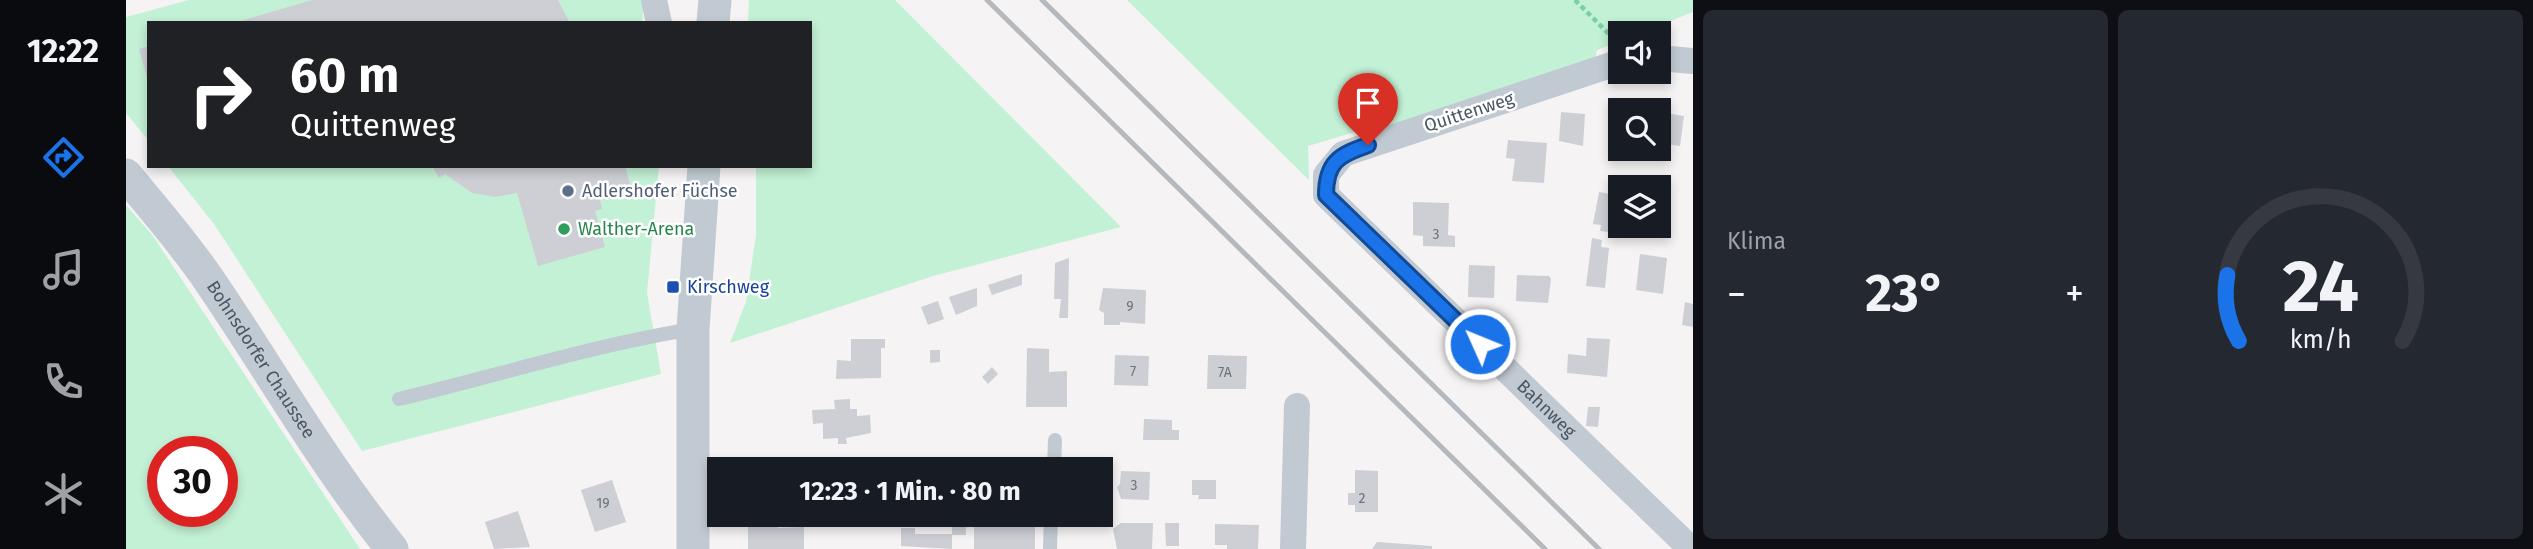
<!DOCTYPE html>
<html lang="de">
<head>
<meta charset="utf-8">
<style>
	:root { --surface:#171b24; --page:#242831; --text:#f1f3f6; --muted:#9ea1a6; --line:#363941; --accent:#1a73e8 }
	body { margin:0; font-family:"Fira Sans",sans-serif; background:var(--page); color:var(--text); height:100vh; display:flex; flex-direction:column; font-size:26px; white-space:nowrap }
	* { box-sizing:border-box; margin:0 }
	p { font-size:23px; color:var(--muted) }
	.icon { flex:none; width:38px; height:38px; fill:none; stroke:currentColor; stroke-width:2; stroke-linecap:round; stroke-linejoin:round }
	.map { position:relative; flex:1; overflow:hidden }
	.panel { display:flex; flex-direction:column; gap:10px; padding:10px; background:#0d0f14; width:840px }
	.panel>* { flex:none }
	.banner { position:absolute; left:21px; top:21px; width:665px; height:147px; border-radius:0px; box-shadow:0 4px 10px #0003; background:#202124; color:#fff; overflow:hidden }
	.tools { position:absolute; left:1482px; top:21px; display:grid; gap:14px }
	.tools a { display:grid; place-items:center; width:63px; height:63px; border-radius:0px; background:var(--surface); box-shadow:0 4px 10px #0003; font-size:35px }
	.speed { position:absolute; left:21px; top:436px; display:flex; gap:14px; font-size:35px; font-weight:700; text-align:center }
	.speed>* { display:grid; place-content:center; width:91px; height:91px; border-radius:50%; background:var(--surface); box-shadow:0 4px 10px #0003; line-height:1 }
	.speed .limit { border:10px solid #d22; background:#fff; color:#111 }
	.pin { position:absolute; display:grid; place-items:center; width:60px; height:60px; color:#fff; margin:-72px -30px; border-radius:50% 50% 50% 0; rotate:-45deg; box-shadow:0 0 7px #0007 }
	.pin .icon { rotate:45deg }
	.me { position:absolute; width:77px; margin:-38px; rotate:314deg; stroke-linejoin:round; filter:drop-shadow(0 0 5px #0008) }
	.turn { display:flex; align-items:center; gap:24px; height:147px; padding:0 28px; font-size:32px }
	.turn .icon { width:91px; height:91px; stroke-width:2.5 }
	.turn b { display:block; font-size:49px; line-height:60px }
	.big { font-size:52px; font-weight:700; line-height:1.1 }
	.panel .card { flex:1; display:flex; flex-direction:column; justify-content:center; gap:10px; min-width:0; padding:0 24px; border-radius:10px; background:var(--page) }
	.panel .dial { align-items:center; gap:0 }
	.dial svg { height:182px; overflow:visible; fill:none; stroke:var(--line); stroke-width:7; stroke-linecap:round; text-anchor:middle }
	.dial text { fill:var(--text); stroke:none }
	.heat { display:flex; justify-content:space-between; align-items:center; font-size:38px; direction:ltr }
	.panel .tiles { flex:1; display:grid; gap:10px; grid-template-columns:repeat(2,1fr) }
	.trip { position:absolute; left:581px; top:457px; width:406px; height:70px; border-radius:0px; background:var(--surface); box-shadow:0 4px 10px #0003; font-weight:700; line-height:70px; text-align:center }
	main { display:flex; flex:1; min-height:0 }
	.tab-bar { display:flex; flex-direction:column; width:126px; justify-content:space-around; align-items:center; background:#090b0e; color:var(--muted) }
	.tab-bar .icon { width:49px; height:49px }
	.tab-bar .selected { color:var(--accent) }
	.tab-bar b { font-size:32px; color:var(--text) }
	.map>svg:first-child { display:block }
	.green { fill:#c3f1d5; fill-rule:evenodd }
	.building { fill:#cdcfd5 }
	.lines { fill:none; stroke-linecap:round; stroke-linejoin:round }
	.path { stroke:#7ad0a6; stroke-width:4.5; stroke-dasharray:5 3.5; stroke-linecap:butt }
	.service { stroke:#c1cad2; stroke-width:14 }
	.minor { stroke:#c1cad2; stroke-width:26 }
	.tertiary { stroke:#c1cad2; stroke-width:33 }
	.rail { stroke:#b5b8bd; stroke-width:5 }
	.route-casing { stroke:#114b97; stroke-width:18 }
	.route { stroke:#1a73e8; stroke-width:12 }
	.service-dot { fill:#5c6f8a; stroke:#fff; stroke-width:2.5 }
	.leisure-dot { fill:#2e9e5b; stroke:#fff; stroke-width:2.5 }
	.transit-dot { fill:#1a4fb4; stroke:#fff; stroke-width:2.5 }
	.labels { text-anchor:middle; dominant-baseline:central; stroke-width:5; stroke-linejoin:round; paint-order:stroke }
	.number-label { font-size:14px; fill:#6b747e }
	.street-label { font-size:18px; fill:#4a5661; stroke:#fff }
	.service-label { font-size:18px; fill:#4e5e75; stroke:#fff; text-anchor:start }
	.leisure-label { font-size:18px; fill:#27864d; stroke:#fff; text-anchor:start }
	.transit-label { font-size:18px; fill:#164399; stroke:#fff; text-anchor:start }
</style>
</head>
<body>
<main>
<nav class="tab-bar">
<b>12:22</b>
<svg class="icon selected" aria-label="directions" viewBox="0 0 24 24"><path d="M12 3l9 9-9 9-9-9zM9 14v-3h6M13 9l2 2-2 2"/></svg>
<svg class="icon" aria-label="music" viewBox="0 0 24 24"><path d="M9 18V5l10-2v13"/><circle cx="6" cy="18" r="3"/><circle cx="16" cy="16" r="3"/></svg>
<svg class="icon" aria-label="phone" viewBox="0 0 24 24"><path d="M5 4h4l2 5-3 2q2 4 5 5l2-3 5 2v4C11 20 4 13 5 4z"/></svg>
<svg class="icon" aria-label="climate" viewBox="0 0 24 24"><path d="M12 3v18M4 7l16 10M4 17L20 7"/></svg>
</nav>
<div class="map">
<svg width="1567" height="549" viewBox="0 0 1567 549">
	<rect width="100%" height="100%" fill="#f5f3f3"/>
	<path class="green" d="M63,0h455l-2,23h-493v118l-23,-28v-96z
		M623,0h146l226,227 -188,49 -203,67 16,-41 10,-67v-69h54v-143h-62z
		M1001,0h566v12l-53,21h-20v8l-23,9 -3,14 -214,66 -12,-2 -60,18 1,34z
		M42,166h491l-12,127 14,81 -299,77 -148,-227z
		M0,205l27,31 207,313h-234zM37,452h59v59h-59z"/>
	<path class="building" d="M186,0h246l12,23h-336z
		M23,46v34l-1,1 -9,-32z
		M1435,112l24,2 -2,32 -24,-5z
		M1533,112l25,4 -4,30 -21,-3z
		M1382,140l39,3 -3,40 -32,-2 3,-22 -9,-1z
		M306,166h193l7,25 -32,9 2,9 -7,2 10,36 -67,19 -21,-73 -22,4 -23,-4 -27,-19 -6,4z
		M1473,192l21,4v32l-10,-2 -1,6 -9,-1 1,-6 -8,-1z
		M1287,202l36,1 -1,32 7,1v11l-32,-1v-10l-10,-1z
		M1466,238l10,2 -1,7 8,1 -4,40 -19,-2z
		M1514,254l27,4 -4,36 -27,-4z
		M943,258l-1,60h-9l2,-19h-7l1,-36z
		M1343,265l26,1 -1,32 -26,-1z
		M896,274v11l-30,10 -4,-10z
		M1391,275l32,1 2,3 -3,24 -32,-2z
		M851,288v18l-21,9 -7,-18z
		M977,288l43,2 -1,34 -25,-2v3h-16v-12l-5,-3z
		M812,301l6,18 -16,6 -7,-18z
		M1559,302l8,2v23l-11,-2z
		M1461,338l23,1 -3,38 -40,-4 1,-19 18,2z
		M725,339h34v9h-4v30l-45,1 1,-19 14,1z
		M901,348l22,1v23l18,-1v36h-41z
		M804,350h10v12l-10,1z
		M989,355l34,1 -1,30 -34,-1z
		M1082,355l39,1 -1,33h-39z
		M866,367l6,7 -10,10 -6,-7z
		M724,399v10h7v7l13,-1 1,18 -25,5 1,6h-9v-6l-15,1v-16l-10,1 -1,-14 23,-1 -1,-9z
		M1462,407h12l-2,20 -12,-1z
		M1018,419l28,1v10h7v10h-36z
		M616,457h41v12h-41z
		M841,461v8h-22v-7z
		M1229,470l23,1v41h-23v-7h-7v-12h7z
		M995,471l29,1 -1,28 -28,-1 -4,-12 3,-3z
		M486,480l14,42 -31,10 -14,-42z
		M1066,480h24v19h-18l1,-4h-7z
		M392,511l12,36 -36,2 -9,-27z
		M826,514h14v21h-14v14l-51,-3v-18h14v6h37z
		M848,514h54v6h7v29h-61z
		M622,515h30v13l26,-1v22h-56z
		M995,523h32l-1,26h-35l-4,-20z
		M1039,523h14v23h-13z
		M1089,524l44,1 -1,24h-31v-4h-12z
		M1251,542l55,4v3h-60z"/>
	<g class="lines">
		<path class="path" d="M1449,0l39,39"/>
		<path class="service" d="M273,399c98,-23 194,-54 294,-70
			M928,469l1,-29
			M924,549l1,-35"/>
		<g class="minor">
			<path d="M528,0l5,23"/>
			<path d="M1533,58l34,3"/>
			<path id="s1" d="M1494,62l-277,92 -17,21v20l365,354"/>
			<path d="M1167,549l4,-143"/>
		</g>
		<g class="tertiary">
			<path d="M587,23l2,-23"/>
			<path id="s2" d="M0,175c28,34 58,68 83,105 62,91 113,182 183,269"/>
			<path d="M567,549v-220l11,-163"/>
		</g>
		<path class="rail" d="M861,0l558,549
			M916,0l557,549"/>
	</g>
	<g class="lines">
		<defs>
			<path id="route" d="M1242,145c-29,10 -42,17 -42,50l154,149"/>
		</defs>
		<use href="#route" class="route-casing"/>
		<use href="#route" class="route"/>
	</g>
	<circle class="service-dot" cx="442" cy="191" r="7"/>
	<circle class="leisure-dot" cx="438" cy="229" r="7"/>
	<rect class="transit-dot" x="540" y="280" width="14" height="14" rx="3.5"/>
	<g class="labels">
		<g class="number-label">
			<text x="1310" y="234">3</text>
			<text x="1004" y="306">9</text>
			<text x="1007" y="371">7</text>
			<text x="1099" y="372">7A</text>
			<text x="1008" y="485">3</text>
			<text x="1236" y="498">2</text>
			<text x="477" y="503">19</text>
		</g>
		<g class="street-label">
			<text transform="translate(1343 112) rotate(-18)">Quittenweg</text>
			<text stroke="none"><textPath href="#s2" startOffset="229">Bohnsdorfer Chaussee</textPath></text>
			<text stroke="none"><textPath href="#s1" startOffset="646">Bahnweg</textPath></text>
		</g>
		<g class="service-label">
			<text x="456" y="191">Adlershofer Füchse</text>
		</g>
		<g class="leisure-label">
			<text x="452" y="229">Walther-Arena</text>
		</g>
		<g class="transit-label">
			<text x="561" y="287">Kirschweg</text>
		</g>
	</g>
</svg>
<div class="tools">
<a><svg class="icon" aria-label="sound" viewBox="0 0 24 24"><path d="M4 9h4l5-4v14l-5-4H4zM17 9q2 3 0 6"/></svg></a>
<a><svg class="icon" aria-label="search" viewBox="0 0 24 24"><circle cx="10" cy="10" r="6"/><path d="M15 15l6 6"/></svg></a>
<a><svg class="icon" aria-label="layers" viewBox="0 0 24 24"><path d="M12 4l9 5-9 5-9-5zM3 14l9 5 9-5"/></svg></a>
</div>
<div class="speed"><div class="limit">30</div></div>
<div class="pin" style="left:1242px;top:145px;background:#d93025"><svg class="icon" aria-label="arrive" viewBox="0 0 24 24"><path d="M6 21V4h12l-3 4 3 4H6"/></svg></div>
<svg class="me" style="left:1354px;top:344px" viewBox="-20 -20 40 40"><circle r="17" fill="#1a73e8" stroke="#fff" stroke-width="3"/><path d="M0-11L8 9 0 5-8 9z" fill="#fff"/></svg>
<div class="trip">12:23 · 1 Min. · 80 m</div>
<div class="banner">
<div class="turn"><svg class="icon" aria-label="right" viewBox="0 0 24 24"><path d="M7 20v-9h11M14 6l5 5-5 5"/></svg><div><b>60 m</b>Quittenweg</div></div>
</div>
</div>
<section class="panel">
<div class="tiles">
<div class="card"><p>Klima</p>
<div class="heat"><a>−</a><b class="big">23°</b><a>+</a></div>
</div>
<div class="card dial"><svg viewBox="0 0 100 80">
<path d="M14 69A42 42 0 1 1 86 69"/>
<path d="M14 69A42 42 0 0 1 9 40" stroke="#1a73e8"/>
<text x="50" y="56" font-size="32" font-weight="700">24</text>
<text x="50" y="72" font-size="11">km/h</text>
</svg></div>
</div>
</section>
</main>
</body>
</html>
